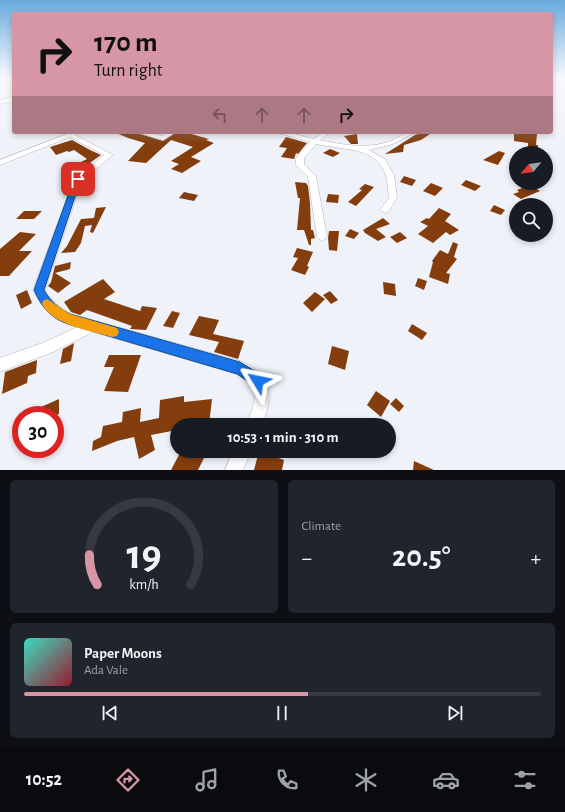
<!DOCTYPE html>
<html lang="en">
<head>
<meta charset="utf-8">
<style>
	:root { --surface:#171b24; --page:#20242c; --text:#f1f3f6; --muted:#9ea1a6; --line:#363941; --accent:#d796a5 }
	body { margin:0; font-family:"Alegreya Sans",sans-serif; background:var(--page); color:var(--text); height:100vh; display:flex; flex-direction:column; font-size:15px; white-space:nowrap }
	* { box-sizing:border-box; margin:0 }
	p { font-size:13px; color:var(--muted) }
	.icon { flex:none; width:22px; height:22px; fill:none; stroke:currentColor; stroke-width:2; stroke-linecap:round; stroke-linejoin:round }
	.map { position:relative; height:470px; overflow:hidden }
	.side { display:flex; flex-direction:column; gap:10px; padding:10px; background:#0d0f14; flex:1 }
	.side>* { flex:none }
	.guide { position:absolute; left:12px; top:12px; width:541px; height:122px; border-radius:4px; box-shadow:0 2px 6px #0003; background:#d796a5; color:#111; overflow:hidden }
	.needle { width:26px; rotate:241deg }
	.fabs { position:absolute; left:509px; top:146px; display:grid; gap:8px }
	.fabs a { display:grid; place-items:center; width:44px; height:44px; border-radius:50%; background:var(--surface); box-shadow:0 2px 6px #0003; font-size:20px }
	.speed { position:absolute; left:12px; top:406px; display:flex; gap:8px; font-size:20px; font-weight:700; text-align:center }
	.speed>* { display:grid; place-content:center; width:52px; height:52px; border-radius:50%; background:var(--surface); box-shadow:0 2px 6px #0003; line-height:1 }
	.speed .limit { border:6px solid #d22; background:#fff; color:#111 }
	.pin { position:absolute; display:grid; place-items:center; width:34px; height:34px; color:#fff; margin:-17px; border-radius:8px; box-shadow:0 2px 6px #0006 }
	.me { position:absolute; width:44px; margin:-22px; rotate:305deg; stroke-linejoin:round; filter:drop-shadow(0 0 3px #0008) }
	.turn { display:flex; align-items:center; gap:14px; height:84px; padding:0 16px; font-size:18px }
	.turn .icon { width:52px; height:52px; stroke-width:2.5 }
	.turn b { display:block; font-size:28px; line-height:34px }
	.lanes { display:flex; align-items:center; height:38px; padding:0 16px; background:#0003; justify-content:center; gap:20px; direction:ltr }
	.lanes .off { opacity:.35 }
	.big { font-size:30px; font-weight:700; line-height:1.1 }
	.side .tile { flex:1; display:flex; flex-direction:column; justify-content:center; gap:6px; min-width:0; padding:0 14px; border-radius:6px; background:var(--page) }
	.side .dial { align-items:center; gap:0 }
	.dial svg { height:104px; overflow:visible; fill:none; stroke:var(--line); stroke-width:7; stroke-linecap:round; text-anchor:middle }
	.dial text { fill:var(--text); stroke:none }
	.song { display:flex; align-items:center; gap:12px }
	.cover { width:48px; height:48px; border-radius:6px; background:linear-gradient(135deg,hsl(170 70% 55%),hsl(350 70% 35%)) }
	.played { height:4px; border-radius:2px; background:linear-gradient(90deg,var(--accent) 55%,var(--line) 55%) }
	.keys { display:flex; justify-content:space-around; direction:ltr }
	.heat { display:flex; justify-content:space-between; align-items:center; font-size:22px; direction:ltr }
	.side .tiles { flex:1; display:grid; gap:10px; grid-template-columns:1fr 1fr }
	.tile:last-child { grid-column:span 2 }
	.trip { position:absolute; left:170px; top:418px; width:226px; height:40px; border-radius:20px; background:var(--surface); box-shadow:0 2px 6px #0003; font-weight:700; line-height:40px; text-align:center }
	.dock { display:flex; height:64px; justify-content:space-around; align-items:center; background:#090b0e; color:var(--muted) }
	.dock .icon { width:28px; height:28px }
	.dock .on { color:var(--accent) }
	.dock b { font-size:18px; color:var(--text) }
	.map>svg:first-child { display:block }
	.building { fill:#843e0e }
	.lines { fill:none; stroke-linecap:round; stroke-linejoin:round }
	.minor-casing { stroke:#b4b5bc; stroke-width:1 }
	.minor { fill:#fff; fill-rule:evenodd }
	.route { fill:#1a73e8; stroke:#114b97 }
	.slow { fill:#f59e0b }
</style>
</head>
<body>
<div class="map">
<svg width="565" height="470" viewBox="0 0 565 470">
	<rect width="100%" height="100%" fill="#f0f2f9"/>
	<path class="building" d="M114,132h20l29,9 14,-9h7l25,7 -3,1 8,3 -23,14 10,4 -19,12 -11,-4 8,-5 -8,-3 22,-14 -22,-7 -25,23 -18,-2 17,-18 -17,-5z
		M425,132h8l-12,8 -17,5 -1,7 -18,2 30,-19z
		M514,132h14l9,2 -1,11h2v7l-10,-2v-7l-14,-2z
		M357,134l1,10h-7l-7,-8z
		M286,137l21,6 -9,11 -2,-1 -2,6 -13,-2 6,-9 -8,-1z
		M72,140l18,10 11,5 -24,17 -10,-3 20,-10 -13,-9 -5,2 -2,-1 -11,4 -6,-8z
		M330,149l10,4 -7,4 -10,-4z
		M499,151l6,2 -7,12 -15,-5z
		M404,176l12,4 -4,6 -12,-4z
		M466,180l15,6 -6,5 -14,-6z
		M295,182l11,1 2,3 2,17 1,27h2l2,8 -4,1v6h-2l-5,-15h-7l3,-32h-2z
		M431,183l12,5 -8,8 -12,-5z
		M365,184l9,3 -18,19 -8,-4 14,-12 -3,-1z
		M530,185l10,6 -19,8 -8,-5 6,-2 -2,-2z
		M184,192l14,3 -4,6 -15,-3z
		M328,194l11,1 -1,8 -12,-1z
		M494,205l11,5 -4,5 -11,-4z
		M106,207l-13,26 -3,-1 2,-7 -7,1 -4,17 -6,9 -14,1 6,-7 14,-27 13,-1 2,-10z
		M439,208l12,6 -6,7 14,9 -9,5 -4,-3 -13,11 -15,-9 10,-8 -8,-4 7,-4 2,1z
		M24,211h18l-8,8h-18z
		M383,218l7,6 -14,5 10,8 -8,4 -13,-8 -2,-3z
		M350,229l9,4 -5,6 -9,-3z
		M329,231h10l-2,20 -8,-1 -1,-12z
		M20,232l16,2 -17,17h13l-23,25h-9v-27z
		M400,232l7,6 -10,5 -7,-6z
		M453,242l5,2 -4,13 3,2 -11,14 4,1 -2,10 -19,-7 4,-15 -1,-1 8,-11 8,4z
		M297,248l16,4 -6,14 2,1 -4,8 -14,-5 7,-12 -5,-1z
		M71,262l-1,7 -15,4 16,10 -13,10 -10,-7 3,-4 4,-16z
		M418,278l9,3 -3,9 -9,-4z
		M103,279l12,13 -11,7 36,12 2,-5 15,2 -11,22 -16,-1 2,-3 -45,-16 -7,5 -9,-3 -7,-10z
		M383,282l12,2 1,12 -12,-2z
		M27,290l5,13 -11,6 -5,-14z
		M330,291l8,9 -7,4 -8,-9z
		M315,292l10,7 -13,13 -9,-9z
		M172,311l8,2 -7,15 -10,-2z
		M199,316l20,4 -6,14 31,7 -6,18 -24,-7 5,-10 -30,-7z
		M412,324l15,9 -5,7 -14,-9z
		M74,343l-3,18 -11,3 3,-15z
		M332,346l17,5 -4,19 -17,-6z
		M109,355h32l-13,37 -24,-1 10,-24h-10z
		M37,360l-1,13 -8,3 -1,7 -25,11 3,-22z
		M376,391l14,10 -9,16 -14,-12z
		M184,396v6l28,-3 -3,26h-32v5l-26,5 4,15 -16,9 -5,-22 -17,4 -25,10 1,-10 8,-4 2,-11 19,-4 1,-10 18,-4 -1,14 19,-4 1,-18z
		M396,398l8,8 -5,6 -9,-8z
		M59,399v15l-3,1h-33z
		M181,451h15l9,5 -7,14h-27z
		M259,451l25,9 -2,10h-28z
		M414,461l20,9h-21z"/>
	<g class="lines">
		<defs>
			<path id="minor" d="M14,97v4l-14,3v-4z
				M72,132h6l-3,3 38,20 -31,25 -37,110c7,11 15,18 26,24l169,47c32,13 34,34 22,64h-16c10,-24 16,-35 -9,-51l-144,-42 -40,20 -53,20v-14l45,-16 32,-15c-22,-6 -34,-18 -44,-37l41,-111 30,-24 -34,-18 -70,28v-5z
				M135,132h11l16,4 6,-4h8l-13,8z
				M275,132h11l28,7 10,-7h7l-11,8c22,5 46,9 68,2 10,-4 17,-10 28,-10l-23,12 -24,6 16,9 9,16 3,23 -9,14 -3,1 -5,-3 9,-12c-1,-7 -1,-15 -3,-22 -8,-30 -46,-26 -70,-32l-12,14v6l12,12 11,61 -5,4 -5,-4 -9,-60 -12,-12v-7l14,-16z
				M233,451h18l-8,19h-18z"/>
		</defs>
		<use href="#minor" class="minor-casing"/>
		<use href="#minor" class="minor"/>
	</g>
	<linearGradient id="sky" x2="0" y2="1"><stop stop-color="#69abdf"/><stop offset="0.55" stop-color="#f8f9fc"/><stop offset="1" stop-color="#f8f9fc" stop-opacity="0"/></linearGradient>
	<rect width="565" height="143" fill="url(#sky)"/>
	<path class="route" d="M78,177l3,2 -37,111c7,12 15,18 26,24l170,48 23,14 2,5 -2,5 -5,2 -21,-14 -169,-50c-18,-6 -27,-18 -34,-34l40,-111z"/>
	<path class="slow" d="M47,299l23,15 47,14 2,4 -2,4 -5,1c-20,-6 -60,-12 -70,-33l1,-3z"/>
</svg>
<div class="fabs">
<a><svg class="needle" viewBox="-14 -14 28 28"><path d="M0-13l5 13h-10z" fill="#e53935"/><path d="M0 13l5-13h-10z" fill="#9ea1a6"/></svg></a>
<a><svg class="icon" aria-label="search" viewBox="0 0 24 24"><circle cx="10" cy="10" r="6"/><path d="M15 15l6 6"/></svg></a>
</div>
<div class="speed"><div class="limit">30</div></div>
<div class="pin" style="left:78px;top:179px;background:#d93025"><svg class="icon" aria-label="arrive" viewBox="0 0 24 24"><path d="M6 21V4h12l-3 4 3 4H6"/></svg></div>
<svg class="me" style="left:258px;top:381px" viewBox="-20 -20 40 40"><path d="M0-17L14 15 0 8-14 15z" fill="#1a73e8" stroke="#fff" stroke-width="4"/></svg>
<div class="trip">10:53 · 1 min · 310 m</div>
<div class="guide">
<div class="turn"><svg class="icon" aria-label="right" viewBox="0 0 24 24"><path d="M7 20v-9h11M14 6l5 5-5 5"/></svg><div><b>170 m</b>Turn right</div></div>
<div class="lanes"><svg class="icon off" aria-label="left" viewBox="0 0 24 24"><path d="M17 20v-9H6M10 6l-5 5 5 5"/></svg><svg class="icon off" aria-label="ahead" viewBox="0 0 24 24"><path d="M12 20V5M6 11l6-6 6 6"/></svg><svg class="icon off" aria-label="ahead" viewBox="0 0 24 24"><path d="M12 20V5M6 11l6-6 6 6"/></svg><svg class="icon" aria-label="right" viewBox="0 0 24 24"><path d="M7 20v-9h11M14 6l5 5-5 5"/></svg></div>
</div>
</div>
<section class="side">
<div class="tiles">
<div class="tile dial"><svg viewBox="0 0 100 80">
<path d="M14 69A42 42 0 1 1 86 69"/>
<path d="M14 69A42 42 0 0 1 8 46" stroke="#d796a5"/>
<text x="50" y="56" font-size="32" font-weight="700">19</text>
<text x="50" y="72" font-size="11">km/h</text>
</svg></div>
<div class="tile"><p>Climate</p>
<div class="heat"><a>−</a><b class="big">20.5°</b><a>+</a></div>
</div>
<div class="tile">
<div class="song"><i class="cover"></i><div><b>Paper Moons</b><p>Ada Vale</p></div></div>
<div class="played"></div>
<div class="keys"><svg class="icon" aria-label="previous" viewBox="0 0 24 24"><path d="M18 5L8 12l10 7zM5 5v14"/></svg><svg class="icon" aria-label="pause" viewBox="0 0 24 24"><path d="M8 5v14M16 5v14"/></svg><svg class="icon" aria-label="next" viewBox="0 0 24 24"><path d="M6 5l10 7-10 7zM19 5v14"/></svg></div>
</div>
</div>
</section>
<nav class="dock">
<b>10:52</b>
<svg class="icon on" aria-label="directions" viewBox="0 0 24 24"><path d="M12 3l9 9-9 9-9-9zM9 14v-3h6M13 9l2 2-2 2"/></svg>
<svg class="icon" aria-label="music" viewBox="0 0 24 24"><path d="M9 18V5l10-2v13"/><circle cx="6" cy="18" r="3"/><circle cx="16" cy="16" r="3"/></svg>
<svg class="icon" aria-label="phone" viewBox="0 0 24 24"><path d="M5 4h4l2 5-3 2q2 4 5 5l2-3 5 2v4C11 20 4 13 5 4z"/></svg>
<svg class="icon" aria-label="climate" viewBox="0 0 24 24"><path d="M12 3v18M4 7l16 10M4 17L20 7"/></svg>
<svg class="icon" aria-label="car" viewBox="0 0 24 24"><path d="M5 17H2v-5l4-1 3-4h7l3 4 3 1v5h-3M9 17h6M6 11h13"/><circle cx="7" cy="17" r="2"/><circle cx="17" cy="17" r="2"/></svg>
<svg class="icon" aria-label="filters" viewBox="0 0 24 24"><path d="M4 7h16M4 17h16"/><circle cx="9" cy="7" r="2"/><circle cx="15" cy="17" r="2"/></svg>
</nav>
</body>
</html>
